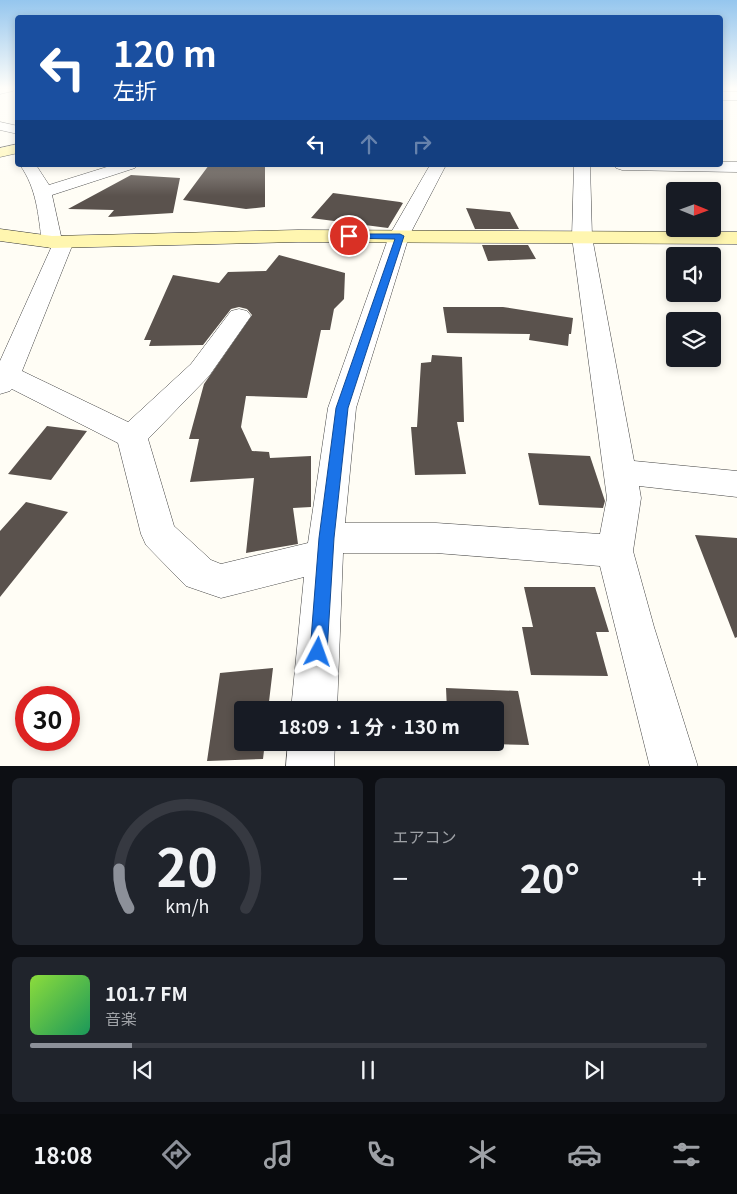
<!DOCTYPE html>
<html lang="ja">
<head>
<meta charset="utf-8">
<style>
	:root { --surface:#171b24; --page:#20242c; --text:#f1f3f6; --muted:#9ea1a6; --line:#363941; --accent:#8c9099 }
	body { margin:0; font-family:Georgia,"Noto Sans JP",serif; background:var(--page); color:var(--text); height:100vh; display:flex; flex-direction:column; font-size:19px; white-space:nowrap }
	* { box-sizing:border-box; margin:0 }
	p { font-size:16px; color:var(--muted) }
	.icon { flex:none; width:28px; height:28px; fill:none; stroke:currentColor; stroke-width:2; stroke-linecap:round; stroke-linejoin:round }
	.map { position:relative; height:766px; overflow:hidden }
	.panel { display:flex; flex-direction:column; gap:12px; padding:12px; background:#0d0f14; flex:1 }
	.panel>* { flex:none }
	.hud { position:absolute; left:15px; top:15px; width:708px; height:152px; border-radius:5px; box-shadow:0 2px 8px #0003; background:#1a4fa0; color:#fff; overflow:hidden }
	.needle { width:32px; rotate:91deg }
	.controls { position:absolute; left:666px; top:182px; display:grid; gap:10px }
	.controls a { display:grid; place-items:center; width:55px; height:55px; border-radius:5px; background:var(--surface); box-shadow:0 2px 8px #0003; font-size:25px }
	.speed { position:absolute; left:15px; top:686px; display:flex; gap:10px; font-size:25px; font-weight:700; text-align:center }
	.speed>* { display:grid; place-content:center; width:65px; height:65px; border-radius:50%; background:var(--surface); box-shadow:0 2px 8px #0003; line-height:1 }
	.speed .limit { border:8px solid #d22; background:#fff; color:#111 }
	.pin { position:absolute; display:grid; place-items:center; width:42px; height:42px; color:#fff; margin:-21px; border:2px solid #fff; border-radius:50%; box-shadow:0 1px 5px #0007 }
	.me { position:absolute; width:55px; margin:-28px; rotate:4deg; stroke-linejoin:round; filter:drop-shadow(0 0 4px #0008) }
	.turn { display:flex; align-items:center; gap:18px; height:105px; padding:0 15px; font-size:22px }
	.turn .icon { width:65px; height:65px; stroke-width:2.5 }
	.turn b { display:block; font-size:35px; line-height:42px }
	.lanes { display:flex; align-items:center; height:48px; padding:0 15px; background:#0003; justify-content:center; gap:25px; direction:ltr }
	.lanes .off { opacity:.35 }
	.big { font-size:38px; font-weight:700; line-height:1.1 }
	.panel .card { flex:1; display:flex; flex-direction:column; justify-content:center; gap:8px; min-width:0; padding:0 18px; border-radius:8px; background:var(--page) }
	.panel .dial { align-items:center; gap:0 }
	.dial svg { height:130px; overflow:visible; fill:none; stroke:var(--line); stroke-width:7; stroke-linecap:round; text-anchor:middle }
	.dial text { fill:var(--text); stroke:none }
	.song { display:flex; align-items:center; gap:15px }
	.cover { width:60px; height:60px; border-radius:8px; background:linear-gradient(135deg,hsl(90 70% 55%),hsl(150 70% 35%)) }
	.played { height:5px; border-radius:2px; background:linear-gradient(90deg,var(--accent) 15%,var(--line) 15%) }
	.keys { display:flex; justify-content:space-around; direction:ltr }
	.heat { display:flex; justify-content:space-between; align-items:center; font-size:28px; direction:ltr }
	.panel .tiles { flex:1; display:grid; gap:12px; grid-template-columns:1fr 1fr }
	.card:last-child { grid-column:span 2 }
	.trip { position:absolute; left:234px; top:701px; width:270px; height:50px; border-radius:5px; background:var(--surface); box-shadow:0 2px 8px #0003; font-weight:700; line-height:50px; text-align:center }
	.tab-bar { display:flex; height:80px; justify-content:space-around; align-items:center; background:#090b0e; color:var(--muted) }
	.tab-bar .icon { width:35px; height:35px }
	.tab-bar .selected { color:var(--accent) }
	.tab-bar b { font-size:22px; color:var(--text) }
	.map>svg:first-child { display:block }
	.building { fill:#5a524d }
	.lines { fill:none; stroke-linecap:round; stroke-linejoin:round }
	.street-casing { stroke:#444; stroke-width:1 }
	.secondary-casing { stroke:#333; stroke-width:1 }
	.street { fill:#fff; fill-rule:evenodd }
	.secondary { fill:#fff6b0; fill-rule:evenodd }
	.route { fill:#1a73e8; stroke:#114b97 }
</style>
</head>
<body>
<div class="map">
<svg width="737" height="767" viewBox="0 0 737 767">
	<rect width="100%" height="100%" fill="#fffdf5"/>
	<path class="building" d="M209,165h56v42l-19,2 -63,-9z
		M131,175l49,3 -7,35 -65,4 6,-7 -46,-1z
		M333,193l67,9 3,1 -15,25 -77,-10z
		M466,208l44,4 9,17h-44z
		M482,245h46l8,14 -48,2z
		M279,255l66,18 -1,26 -10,10 -4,21h-9l-14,68 -61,-2 -5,31 11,24 17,1 1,6 41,-2v51l-18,1 5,36 -52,9 8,-75 -64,4 9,-43h-10l15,-55 48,-69 -5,-6 -8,-2 -8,2 -28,36 -54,1 2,-6h-7l29,-65 46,8 9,-11 38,-1z
		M443,307h60l70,11 -2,16h-2l-1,12 -39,-6 1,-6 -83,-1z
		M432,355l30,2 2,65h-7l9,52 -51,1 -4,-48h6l4,-64 10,-1z
		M47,426l40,5 -36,49 -43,-6z
		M528,453l62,3 15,45 -2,7 -64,-3z
		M26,502l42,10 -68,85v-66z
		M695,535l42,3v99l-2,1z
		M524,587h71l14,45h-13l12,44 -77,-1 -9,-48h11z
		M273,668l-5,42h-26v32h23l-2,17 -56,2 13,-88z
		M446,688l72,3 11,54 -80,-2 46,-1v-32h-48z"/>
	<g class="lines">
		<defs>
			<path id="street" d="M0,89h15l-2,2 -13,3z
				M720,92h17v8h-17z
				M0,122l18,4v8l-18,-4z
				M720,162h17v10l-115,-2 -6,-2 -2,-3h106z
				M20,165h16l13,20 64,-20h24l-2,3 -83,27 9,41 10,1 3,4 -52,130 106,51 63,-58 40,-53 8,-2 8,2 4,5 -42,60 -61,63 26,87 37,34 10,4 87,-21 20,-135 61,-172 41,-71h16l-37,71 -53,172 -11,115h91l164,11 7,-36 -35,-261 2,-72h16l2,72 42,224 103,10v26l-98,-11 2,12 -8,53 21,76 44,140h-48l-50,-201 -164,-13h-93l-6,157h-46l13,-133 -83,21 -35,-12 -40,-41 -5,-11 -23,-91 -106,-54 -2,2 -10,3v-33l51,-113 -6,-2 -3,-4c-4,-28 -5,-53 -22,-77z
				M288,742h47l-1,25h-48z"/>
			<path id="secondary" d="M18,144v9l-18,4v-9z
				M0,229l52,7 246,-6 439,2v12l-439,-2 -246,6 -52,-7z"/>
		</defs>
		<use href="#street" class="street-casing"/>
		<use href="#secondary" class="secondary-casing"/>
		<use href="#street" class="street"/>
		<use href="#secondary" class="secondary"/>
	</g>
	<linearGradient id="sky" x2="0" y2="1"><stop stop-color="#95c6ee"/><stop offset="0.45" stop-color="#fffefa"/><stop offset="1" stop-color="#fffefa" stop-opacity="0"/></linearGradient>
	<rect width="737" height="196" fill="url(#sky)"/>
	<path class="route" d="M349,234h51l4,2 -56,172 -14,130 -7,114 -2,6 -7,3 -6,-3 -2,-6 9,-114 17,-130 59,-169 -49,-1 -1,-2z"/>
</svg>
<div class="controls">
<a><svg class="needle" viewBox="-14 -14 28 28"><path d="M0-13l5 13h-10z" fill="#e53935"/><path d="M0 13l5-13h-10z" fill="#9ea1a6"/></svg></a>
<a><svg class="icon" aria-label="sound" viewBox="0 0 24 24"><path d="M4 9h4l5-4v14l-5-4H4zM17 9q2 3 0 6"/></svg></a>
<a><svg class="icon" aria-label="layers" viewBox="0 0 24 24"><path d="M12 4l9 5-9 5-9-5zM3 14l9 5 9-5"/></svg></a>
</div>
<div class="speed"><div class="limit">30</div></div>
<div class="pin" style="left:349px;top:236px;background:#d93025"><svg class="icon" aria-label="arrive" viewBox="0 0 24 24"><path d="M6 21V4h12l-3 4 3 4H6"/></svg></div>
<svg class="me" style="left:318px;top:652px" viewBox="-20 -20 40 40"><path d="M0-17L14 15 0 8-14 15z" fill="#1a73e8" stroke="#fff" stroke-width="4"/></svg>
<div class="trip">18:09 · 1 分 · 130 m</div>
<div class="hud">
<div class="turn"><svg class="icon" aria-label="left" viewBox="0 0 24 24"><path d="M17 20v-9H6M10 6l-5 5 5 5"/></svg><div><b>120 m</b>左折</div></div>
<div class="lanes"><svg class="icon" aria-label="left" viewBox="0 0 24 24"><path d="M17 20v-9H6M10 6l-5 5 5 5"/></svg><svg class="icon off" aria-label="ahead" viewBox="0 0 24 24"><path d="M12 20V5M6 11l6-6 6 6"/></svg><svg class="icon off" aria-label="right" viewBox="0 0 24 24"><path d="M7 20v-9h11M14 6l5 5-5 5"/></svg></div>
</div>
</div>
<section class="panel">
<div class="tiles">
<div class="card dial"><svg viewBox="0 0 100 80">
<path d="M14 69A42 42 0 1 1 86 69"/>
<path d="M14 69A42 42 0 0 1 8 45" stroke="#8c9099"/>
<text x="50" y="56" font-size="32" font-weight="700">20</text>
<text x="50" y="72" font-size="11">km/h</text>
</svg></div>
<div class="card"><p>エアコン</p>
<div class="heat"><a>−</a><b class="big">20°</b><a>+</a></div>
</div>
<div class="card">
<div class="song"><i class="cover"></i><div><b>101.7 FM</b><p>音楽</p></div></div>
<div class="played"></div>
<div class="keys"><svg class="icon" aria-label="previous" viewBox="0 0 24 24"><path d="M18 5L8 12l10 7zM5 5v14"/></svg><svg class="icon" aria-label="pause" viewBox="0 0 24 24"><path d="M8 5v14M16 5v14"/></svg><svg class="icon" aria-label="next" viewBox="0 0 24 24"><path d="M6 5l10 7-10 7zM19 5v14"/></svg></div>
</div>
</div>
</section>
<nav class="tab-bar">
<b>18:08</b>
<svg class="icon selected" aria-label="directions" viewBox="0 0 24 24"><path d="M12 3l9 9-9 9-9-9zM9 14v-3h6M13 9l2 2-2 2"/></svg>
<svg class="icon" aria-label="music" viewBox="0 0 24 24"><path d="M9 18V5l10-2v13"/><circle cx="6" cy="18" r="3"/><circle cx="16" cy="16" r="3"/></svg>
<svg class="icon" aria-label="phone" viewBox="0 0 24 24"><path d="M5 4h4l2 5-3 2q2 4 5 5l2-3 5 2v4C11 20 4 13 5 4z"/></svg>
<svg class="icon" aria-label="climate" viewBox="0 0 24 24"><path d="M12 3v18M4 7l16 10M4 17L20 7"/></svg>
<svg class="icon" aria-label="car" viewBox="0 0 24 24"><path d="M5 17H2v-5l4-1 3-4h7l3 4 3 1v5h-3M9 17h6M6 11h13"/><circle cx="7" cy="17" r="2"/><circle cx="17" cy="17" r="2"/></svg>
<svg class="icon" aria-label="filters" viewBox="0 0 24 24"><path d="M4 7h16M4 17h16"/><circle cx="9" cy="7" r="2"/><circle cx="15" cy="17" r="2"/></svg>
</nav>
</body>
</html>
